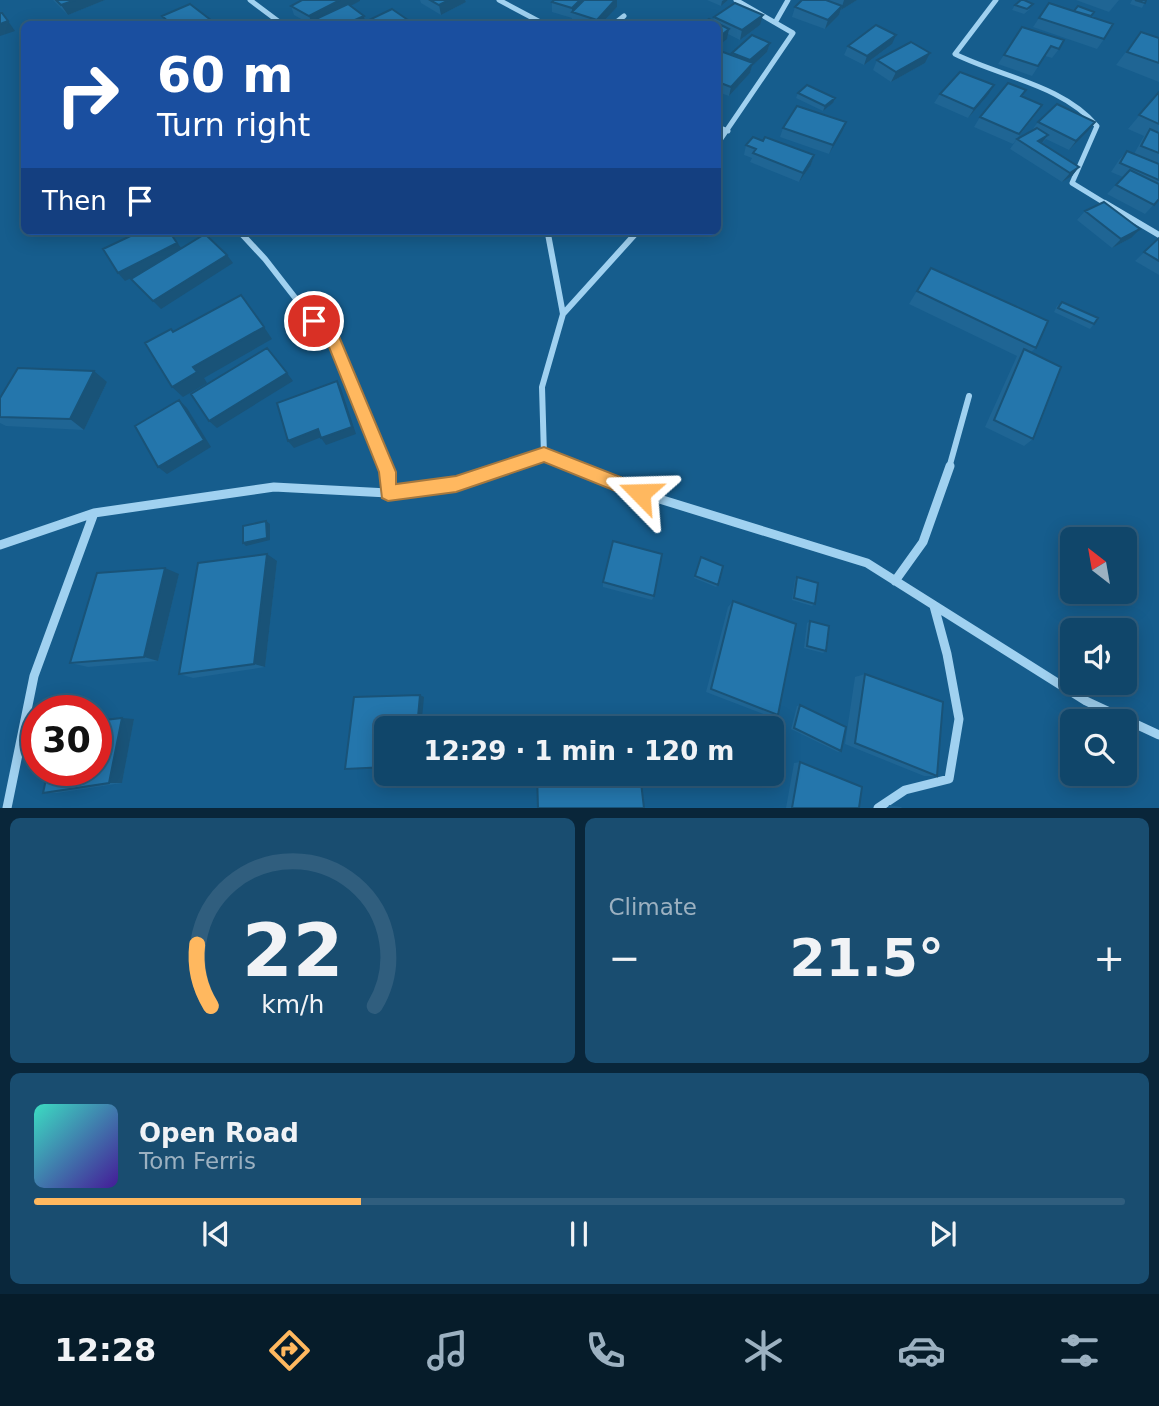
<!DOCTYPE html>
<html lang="en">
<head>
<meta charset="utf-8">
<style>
	:root { --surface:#10466a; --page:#194d70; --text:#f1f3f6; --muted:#9cb1c1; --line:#305e7e; --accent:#ffb85f }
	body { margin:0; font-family:"DejaVu Sans",sans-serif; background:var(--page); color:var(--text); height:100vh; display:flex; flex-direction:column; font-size:26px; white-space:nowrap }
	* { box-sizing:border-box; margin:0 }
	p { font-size:23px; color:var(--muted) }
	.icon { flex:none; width:38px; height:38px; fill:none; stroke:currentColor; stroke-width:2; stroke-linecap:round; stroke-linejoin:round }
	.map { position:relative; height:808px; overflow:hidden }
	.side { display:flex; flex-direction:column; gap:10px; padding:10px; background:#09263a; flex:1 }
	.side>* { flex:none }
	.top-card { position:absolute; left:21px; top:21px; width:700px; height:214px; border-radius:10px; box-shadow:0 4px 18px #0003,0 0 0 2px var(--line); background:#1a4fa0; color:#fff; overflow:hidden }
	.needle { width:46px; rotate:329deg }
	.buttons { position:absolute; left:1060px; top:527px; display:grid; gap:14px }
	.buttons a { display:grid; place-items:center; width:77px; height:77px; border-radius:10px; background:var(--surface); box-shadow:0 4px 18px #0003,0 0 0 2px var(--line); font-size:35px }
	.speed { position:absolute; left:21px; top:695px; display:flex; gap:14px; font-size:35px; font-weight:700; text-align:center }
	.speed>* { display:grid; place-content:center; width:91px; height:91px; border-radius:50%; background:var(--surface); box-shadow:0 4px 18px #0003,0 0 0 2px var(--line); line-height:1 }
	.speed .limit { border:10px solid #d22; background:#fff; color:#111 }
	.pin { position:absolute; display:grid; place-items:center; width:60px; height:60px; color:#fff; margin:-30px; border:4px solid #fff; border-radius:50%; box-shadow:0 2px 7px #0007 }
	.me { position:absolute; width:77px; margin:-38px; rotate:292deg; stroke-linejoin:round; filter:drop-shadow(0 0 5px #0008) }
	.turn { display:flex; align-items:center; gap:24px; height:147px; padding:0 21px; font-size:32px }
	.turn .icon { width:91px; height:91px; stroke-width:2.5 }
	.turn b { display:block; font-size:49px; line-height:60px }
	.then { display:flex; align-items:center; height:66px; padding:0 21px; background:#0003; gap:14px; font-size:26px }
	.big { font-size:52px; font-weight:600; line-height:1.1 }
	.side .tile { flex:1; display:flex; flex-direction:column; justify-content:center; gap:10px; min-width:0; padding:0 24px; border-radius:10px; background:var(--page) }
	.side .dial { align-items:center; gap:0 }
	.dial svg { height:182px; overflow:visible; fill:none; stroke:var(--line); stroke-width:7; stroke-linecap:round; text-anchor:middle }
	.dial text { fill:var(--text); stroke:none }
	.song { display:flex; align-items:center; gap:21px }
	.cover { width:84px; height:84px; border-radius:10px; background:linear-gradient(135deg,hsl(170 70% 55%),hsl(260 70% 35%)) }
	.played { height:7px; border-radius:4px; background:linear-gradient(90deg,var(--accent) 30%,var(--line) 30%) }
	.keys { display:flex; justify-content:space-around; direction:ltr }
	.heat { display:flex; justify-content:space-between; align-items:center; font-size:38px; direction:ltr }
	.side .tiles { flex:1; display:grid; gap:10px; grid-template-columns:1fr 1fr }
	.tile:last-child { grid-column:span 2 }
	.trip { position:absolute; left:374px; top:716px; width:410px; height:70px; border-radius:10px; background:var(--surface); box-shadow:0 4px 18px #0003,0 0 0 2px var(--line); font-weight:600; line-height:70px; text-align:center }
	.tab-bar { display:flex; height:112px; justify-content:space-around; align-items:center; background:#061c2a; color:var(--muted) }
	.tab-bar .icon { width:49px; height:49px }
	.tab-bar .selected { color:var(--accent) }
	.tab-bar b { font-size:32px; color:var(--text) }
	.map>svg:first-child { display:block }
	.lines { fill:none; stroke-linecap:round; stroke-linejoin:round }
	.street-far2 { stroke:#a0d1f0; stroke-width:5 }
	.street-far1 { stroke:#a0d1f0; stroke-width:6 }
	.street { stroke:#a0d1f0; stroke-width:9 }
	.wall { fill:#1f6594 }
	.shaded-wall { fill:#195378 }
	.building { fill:#2476ac; stroke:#195378; stroke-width:2 }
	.route { fill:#ffb85f; stroke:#a6783e; stroke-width:2 }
</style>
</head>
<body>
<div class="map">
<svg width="1159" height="808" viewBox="0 0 1159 808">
	<rect width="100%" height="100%" fill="#165d8d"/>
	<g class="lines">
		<path class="street-far2" d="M250,0l32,24
			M499,0l45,24
			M996,0l-41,54c46,23 108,31 142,72l-25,57 36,22
			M776,21l12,-21
			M614,24l10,-8
			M718,127l10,4
			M718,143l75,-110 -57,-33"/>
		<path class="street-far1" d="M1105,203l54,32
			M239,231l26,28 49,63 19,16 53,130
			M543,231l5,3 15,80
			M544,455l-2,-68 21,-73 75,-83
			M504,468l40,-13 33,13
			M949,468l20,-72"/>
		<path class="street" d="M386,466l2,27
			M573,466l67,27 227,70 219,138 73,34
			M0,545l94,-32 180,-26 114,6 68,-9 53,-18
			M895,581l28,-39 27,-76
			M7,808l27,-132 60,-163
			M878,808l27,-18 44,-11 10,-60 -12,-65 -13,-48"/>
	</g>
	<path class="wall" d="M53,0h52l-37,15z
		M420,0h45l1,2 -25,13 -20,-12z
		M707,0h21l-7,6z
		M802,0h55l-16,10 -2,5 -14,14 -33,-12 3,-10z
		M1076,0h43l-10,12z
		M1132,0h14l-4,8 -12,-4z
		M360,1l-10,5 14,10 2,8h-46l-1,-2 -4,2h-5l-16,-9 -3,-9z
		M552,2l65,5 -16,17h-20l-9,-2v-4l-20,-6z
		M1015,5l15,4 -6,5 -12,-4z
		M162,16l54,8h-50z
		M714,17l46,8 -20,15 -12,-6 -1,5 -14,-17z
		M1091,17l13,22 -7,10 -64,-22 6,-9z
		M1022,27l37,22 -7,9 -7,-2 -13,20 -34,-12z
		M1141,32l18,6v44l-43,-17z
		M770,43l-3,9 -15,14 -2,7 -21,23 -11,-4v-35l13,-2 1,-2z
		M892,44l-28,21 -20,-10 4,-9z
		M930,53l-5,10 -34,19 -18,-12 4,-10z
		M1159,92v107l-14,15 -38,-20 16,-17 -12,-5 8,-12 8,-9 7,3 10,-18 -16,-7z
		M798,93l35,10 -10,8 -27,-13z
		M940,94l48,1 -20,23 -34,-15z
		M1021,96l15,18 -23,30 -39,-17 6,-10z
		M1038,122h57l-7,9 -19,19 -23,-11 -4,4 37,24 -7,9 -10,6 -52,-33 7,-10 15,-9z
		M783,128l59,4 -13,22 -49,-17z
		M763,141l51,14 -3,10 -12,17 -49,-20 2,-4 -8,-3 2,-10z
		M1085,211l46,27 -19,10 -35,-28z
		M1159,238v37l-24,-14z
		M931,268l105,80 -5,4 2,87 -9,7 -39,-19 32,-71 -108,-52z
		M1062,302l32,22 -4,5 -36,-17 3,-6z
		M107,382l-23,48 -78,-4 -6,-3v-25z
		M701,557l17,28 -2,2 -22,-9z
		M277,561l-12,106 -72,11 -14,-4z
		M179,574l-21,87 -70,6 -18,-4z
		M797,577l18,27 -3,2 -20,-6 3,-21z
		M603,582l51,14 -2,4 -49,-13z
		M733,601l45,114 -7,2 -65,-25 22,-85z
		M810,621l16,30 -3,2 -19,-5 3,-25z
		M865,674l72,102h-13l-79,-32 10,-67z
		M800,705l41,46 -3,1 -47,-23 6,-23z
		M134,719l-12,64 -65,10h-14z
		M800,762l59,46h-73l8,-45z
		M889,805l12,2 1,1h-14z"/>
	<path class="shaded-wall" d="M75,0h30l-37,15 -7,-10z
		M340,0h20v1l-38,20 -4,-3 1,4 -7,2 -3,-8z
		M449,0h16l1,2 -25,13 -2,-10z
		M580,0h10l-18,12v6v-10z
		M615,0h2v7l-16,17h-4v-4z
		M724,0h4l-7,6 1,-5z
		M844,0h13l-16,10z
		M842,6l-3,9 -14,14 3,-9z
		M763,15l-3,10 -20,15 2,-10z
		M364,16l2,8h-20z
		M8,21l7,10 -15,5v-12z
		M729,29l-2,10 -9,7v-8z
		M896,35l-4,9 -28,21 3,-9z
		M770,43l-3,9 -15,14 -2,7 -21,23 2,-9 17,-18 2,-9z
		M930,53l-5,10 -34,19 5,-10z
		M994,85l-6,10 -20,23 6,-9z
		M835,98l-2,5 -10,8 2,-5z
		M846,122l-4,10 -13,22 4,-9z
		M1095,122l-7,9 -19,19 7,-9z
		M1048,135l-7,9 -10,6 7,-9z
		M814,155l-3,10 -12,17 4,-9z
		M1079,167l-7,9 -10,6 8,-9z
		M1140,229l-9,9 -19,10 9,-9z
		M169,231l15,21 -59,29 -7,-8z
		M227,255l6,8 -72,46 -8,-8z
		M264,327l8,12 -68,39 3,5 -24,14 -11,-10 21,-20z
		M94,371l13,11 -23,48 -14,-11z
		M287,373l6,8 -76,47 -8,-7z
		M337,381l4,7 15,46 -30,11 -5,-7z
		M179,400l8,8 24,39 -44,27 -9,-7z
		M318,429l6,7 -30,12 -6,-7z
		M266,521l4,3v16l-24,6 -3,-3z
		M267,554l10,7 -12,106 -11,-3z
		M165,568l14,6 -21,87 -14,-4z
		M420,695l4,2 -3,31h-4z
		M122,718l12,1 -12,64h-13z"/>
	<path class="building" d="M56,0h19l-14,5z
		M302,0h38l-31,16 -18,-10z
		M430,0h19l-10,5z
		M554,0h26l-8,8 -20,-6z
		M584,0h31l-18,20 -25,-8z
		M802,0h24l16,6 -14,14 -33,-13z
		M1021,0h3l9,4 -6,5 -12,-4z
		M1135,0h11l-1,3z
		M735,3l28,12 -21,15 -28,-13z
		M1049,3l64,21 -9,15 -65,-21z
		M190,4l26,20h-45l-9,-8z
		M348,4l16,12 -18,8h-19l-9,-6z
		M1078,6l16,6 -3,4 -17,-5z
		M392,9l16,11 -8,4h-24l-7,-4z
		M0,13h2l6,8 -8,3z
		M709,19l20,10 -11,9v-14h-16z
		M659,21l6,3h-14z
		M876,25l20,10 -29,21 -19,-10z
		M1022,27l42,13 -5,9 -8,-3 -13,20 -34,-11z
		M1141,32l18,6v25l-32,-11z
		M752,35l18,8 -20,17 -18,-7z
		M911,42l19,11 -34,19 -19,-12z
		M723,52l30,11 -22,24 -13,-5v-25z
		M960,72l34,13 -20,24 -34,-15z
		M1008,83l18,7 -5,6 21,9 -23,29 -39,-17z
		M807,85l28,13 -10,8 -27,-13z
		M1159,92v32l-20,-9z
		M1057,104l38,18 -19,19 -38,-19z
		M797,106l49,16 -13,23 -50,-17z
		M1037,128l11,7 -10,6 41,26 -9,6 -53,-34z
		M1150,129l9,4v20l-18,-7z
		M753,137l10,4 2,-4 49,18 -11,18 -50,-20 3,-4 -10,-4z
		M1127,151l32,13v16l-39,-17z
		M1130,170l29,14v15l-5,6 -38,-20z
		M1104,202l36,27 -19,10 -36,-28z
		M141,231h28l8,12 -59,30 -15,-24z
		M205,234l22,21 -74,46 -22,-22z
		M1159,238v23l-15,-9z
		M931,268l117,53 -12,27 -119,-57z
		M241,295l23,32 -71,40 4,5 -25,15 -27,-44 26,-14 2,3z
		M1062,302l36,16 -4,6 -36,-16z
		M267,348l20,25 -78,48 -18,-27z
		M1024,349l37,18 -28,72 -39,-19z
		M18,368l76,3 -24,48 -70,-2v-19z
		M337,381l15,46 -31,11 -3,-9 -30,12 -11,-38z
		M179,400l25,40 -46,27 -23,-41z
		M266,521l1,17 -24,5v-17z
		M613,541l49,13 -8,42 -51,-14z
		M267,554l-13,110 -75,10 19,-111z
		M701,557l22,9 -5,19 -23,-9z
		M165,568l-21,89 -74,6 27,-90z
		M797,577l21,6 -3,21 -21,-6z
		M733,601l63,23 -18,91 -67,-26z
		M810,621l19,5 -3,25 -19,-5z
		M865,674l78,28 -6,74 -82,-33z
		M420,695l-3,33h-30v39l-42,2 9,-72z
		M800,705l46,22 -5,24 -47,-23z
		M122,718l-13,65 -66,10 5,-23h48v-49z
		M800,762l62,25 -3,21h-67z
		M537,774h103l4,34h-106z"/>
	<path class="route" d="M314,316l24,18 58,138v12l60,-8 88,-29 102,40 2,6 -2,5 -6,3 -96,-39 -88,30 -68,9 -6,-3 -3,-26 -52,-130 -20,-21z"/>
</svg>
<div class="buttons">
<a><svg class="needle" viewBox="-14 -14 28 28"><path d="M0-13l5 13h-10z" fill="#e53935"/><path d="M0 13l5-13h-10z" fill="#9cb1c1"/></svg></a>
<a><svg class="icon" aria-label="sound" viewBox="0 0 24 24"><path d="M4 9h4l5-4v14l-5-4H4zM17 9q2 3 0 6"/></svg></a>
<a><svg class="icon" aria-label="search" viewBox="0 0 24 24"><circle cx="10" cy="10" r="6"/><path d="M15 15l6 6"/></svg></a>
</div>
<div class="speed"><div class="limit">30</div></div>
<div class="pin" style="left:314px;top:321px;background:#d93025"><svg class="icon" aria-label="arrive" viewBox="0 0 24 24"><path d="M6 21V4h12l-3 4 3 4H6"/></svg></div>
<svg class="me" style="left:640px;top:493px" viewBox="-20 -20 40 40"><path d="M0-17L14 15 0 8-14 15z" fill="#ffb85f" stroke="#fff" stroke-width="4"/></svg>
<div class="trip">12:29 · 1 min · 120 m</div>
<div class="top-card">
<div class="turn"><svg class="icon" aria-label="right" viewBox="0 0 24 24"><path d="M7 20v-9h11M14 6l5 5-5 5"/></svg><div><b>60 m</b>Turn right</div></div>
<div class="then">Then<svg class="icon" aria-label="arrive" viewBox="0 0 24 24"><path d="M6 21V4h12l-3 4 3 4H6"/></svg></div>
</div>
</div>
<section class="side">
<div class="tiles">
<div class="tile dial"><svg viewBox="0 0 100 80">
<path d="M14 69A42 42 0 1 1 86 69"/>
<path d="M14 69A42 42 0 0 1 8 42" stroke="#ffb85f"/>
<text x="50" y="56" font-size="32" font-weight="700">22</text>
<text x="50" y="72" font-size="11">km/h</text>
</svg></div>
<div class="tile"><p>Climate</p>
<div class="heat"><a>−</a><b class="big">21.5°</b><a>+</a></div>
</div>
<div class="tile">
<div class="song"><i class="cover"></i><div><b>Open Road</b><p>Tom Ferris</p></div></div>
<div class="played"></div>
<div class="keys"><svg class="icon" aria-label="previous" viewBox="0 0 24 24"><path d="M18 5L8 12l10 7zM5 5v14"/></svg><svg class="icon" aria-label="pause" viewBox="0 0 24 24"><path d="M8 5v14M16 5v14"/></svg><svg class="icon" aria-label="next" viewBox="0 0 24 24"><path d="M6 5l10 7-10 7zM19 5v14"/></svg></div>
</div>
</div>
</section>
<nav class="tab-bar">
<b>12:28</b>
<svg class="icon selected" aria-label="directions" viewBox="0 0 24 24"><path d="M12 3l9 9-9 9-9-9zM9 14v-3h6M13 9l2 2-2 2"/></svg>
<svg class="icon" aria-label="music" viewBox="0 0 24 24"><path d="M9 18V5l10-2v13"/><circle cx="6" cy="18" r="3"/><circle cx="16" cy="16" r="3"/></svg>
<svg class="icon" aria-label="phone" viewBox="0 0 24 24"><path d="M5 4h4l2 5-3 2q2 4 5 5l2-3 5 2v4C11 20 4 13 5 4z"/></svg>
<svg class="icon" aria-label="climate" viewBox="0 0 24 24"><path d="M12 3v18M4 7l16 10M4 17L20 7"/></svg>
<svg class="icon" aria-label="car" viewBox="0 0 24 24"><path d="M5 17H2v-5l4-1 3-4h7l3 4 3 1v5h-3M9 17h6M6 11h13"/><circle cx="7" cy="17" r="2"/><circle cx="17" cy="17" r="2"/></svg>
<svg class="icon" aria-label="filters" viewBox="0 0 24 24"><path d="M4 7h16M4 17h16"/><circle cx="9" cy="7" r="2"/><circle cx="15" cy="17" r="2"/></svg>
</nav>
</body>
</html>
